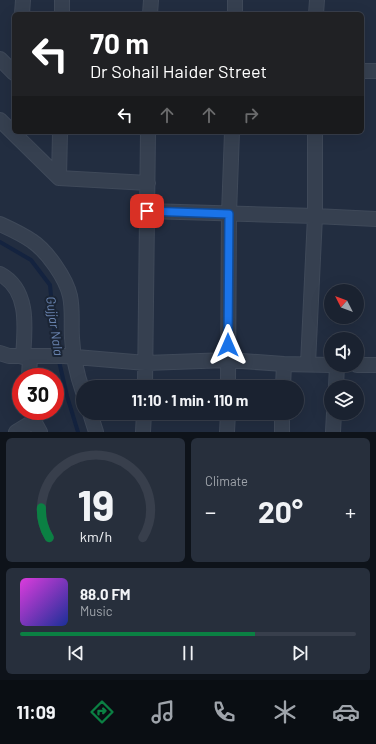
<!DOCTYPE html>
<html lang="en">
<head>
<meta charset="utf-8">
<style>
	:root { --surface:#1a2230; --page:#272f3c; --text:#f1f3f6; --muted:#9fa4ab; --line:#383f4c; --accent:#0b8043 }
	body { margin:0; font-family:Barlow,sans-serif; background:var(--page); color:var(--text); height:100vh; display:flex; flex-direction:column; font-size:15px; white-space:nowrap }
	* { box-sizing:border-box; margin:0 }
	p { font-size:13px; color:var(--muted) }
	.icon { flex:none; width:22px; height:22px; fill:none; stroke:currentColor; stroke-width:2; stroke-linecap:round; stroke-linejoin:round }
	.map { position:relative; height:432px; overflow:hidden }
	.sheet { display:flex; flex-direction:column; gap:6px; padding:6px; background:#0e131a; flex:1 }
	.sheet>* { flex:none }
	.guide { position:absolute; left:12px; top:12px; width:352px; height:122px; border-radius:6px; box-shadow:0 4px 16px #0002,0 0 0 1px var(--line); background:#202124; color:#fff; overflow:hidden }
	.needle { width:26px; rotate:312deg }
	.buttons { position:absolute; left:324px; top:284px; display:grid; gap:8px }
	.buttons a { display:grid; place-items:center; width:40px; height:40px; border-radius:50%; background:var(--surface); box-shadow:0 4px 16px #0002,0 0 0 1px var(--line); font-size:20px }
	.speed { position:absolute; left:12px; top:368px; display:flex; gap:8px; font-size:20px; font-weight:700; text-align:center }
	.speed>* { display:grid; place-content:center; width:52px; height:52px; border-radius:50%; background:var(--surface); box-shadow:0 4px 16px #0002,0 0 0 1px var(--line); line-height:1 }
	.speed .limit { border:6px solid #d22; background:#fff; color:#111 }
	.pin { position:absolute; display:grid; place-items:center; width:34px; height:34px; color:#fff; margin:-17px; border-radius:8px; box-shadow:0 2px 6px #0006 }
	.me { position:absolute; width:44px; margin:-22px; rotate:0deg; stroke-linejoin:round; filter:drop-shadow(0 0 3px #0008) }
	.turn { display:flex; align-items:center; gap:14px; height:84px; padding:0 12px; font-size:18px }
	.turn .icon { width:52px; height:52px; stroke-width:2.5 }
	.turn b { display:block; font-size:28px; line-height:34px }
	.lanes { display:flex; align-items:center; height:38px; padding:0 12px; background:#0003; justify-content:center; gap:20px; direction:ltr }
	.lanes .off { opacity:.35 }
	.big { font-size:30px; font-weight:700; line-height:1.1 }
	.sheet .card { flex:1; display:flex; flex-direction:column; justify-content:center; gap:6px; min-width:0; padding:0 14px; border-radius:6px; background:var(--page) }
	.sheet .dial { align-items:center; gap:0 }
	.dial svg { height:104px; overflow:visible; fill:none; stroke:var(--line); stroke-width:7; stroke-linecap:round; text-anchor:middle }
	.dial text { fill:var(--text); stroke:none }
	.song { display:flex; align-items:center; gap:12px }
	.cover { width:48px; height:48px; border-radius:6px; background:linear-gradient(135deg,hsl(300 70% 55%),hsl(230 70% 35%)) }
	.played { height:4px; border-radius:2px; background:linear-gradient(90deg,var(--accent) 70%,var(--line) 70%) }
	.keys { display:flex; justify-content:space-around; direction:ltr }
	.heat { display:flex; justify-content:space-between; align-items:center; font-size:22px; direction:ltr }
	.sheet .tiles { flex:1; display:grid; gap:6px; grid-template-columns:1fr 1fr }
	.card:last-child { grid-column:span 2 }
	.trip { position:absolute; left:76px; top:380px; width:228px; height:40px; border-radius:20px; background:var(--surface); box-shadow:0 4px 16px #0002,0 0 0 1px var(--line); font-weight:700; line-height:40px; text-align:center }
	.dock { display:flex; height:64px; justify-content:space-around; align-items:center; background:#0a0e13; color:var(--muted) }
	.dock .icon { width:28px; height:28px }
	.dock .active { color:var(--accent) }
	.dock b { font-size:18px; color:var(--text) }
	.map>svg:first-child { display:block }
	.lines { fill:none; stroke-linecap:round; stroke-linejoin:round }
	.stream { stroke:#14233f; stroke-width:4 }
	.minor-casing { stroke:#3f4959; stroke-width:16 }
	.minor { stroke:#364050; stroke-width:14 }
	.route-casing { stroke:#114b97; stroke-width:10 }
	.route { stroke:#1a73e8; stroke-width:7 }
	.labels { text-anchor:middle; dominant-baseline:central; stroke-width:4; stroke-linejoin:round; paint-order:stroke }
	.water-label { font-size:13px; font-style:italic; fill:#6882ad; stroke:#1b2535 }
</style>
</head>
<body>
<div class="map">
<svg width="376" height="432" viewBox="0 0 376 432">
	<rect width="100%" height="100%" fill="#222d40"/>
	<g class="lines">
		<path class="stream" d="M0,242l31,18 19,25 6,63 11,48 11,36"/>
		<defs>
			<path id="minor" d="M22,14l1,-14
				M62,14v-14
				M150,14l1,-14
				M235,14v-14
				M316,14l1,-14
				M0,59l14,14
				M362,71h14
				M0,120l59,58 89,5
				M59,178l1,-46
				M147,211l168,5 61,3
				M0,224c11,5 22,10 32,17 15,10 34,37 38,55 3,14 1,28 2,42 1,19 5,37 11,54
				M0,274c30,16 25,54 23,83
				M0,353l9,3h55l82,7 82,-3 56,4 47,1
				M308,364l7,-148v-84
				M357,365h19
				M29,377l1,-20
				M145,387l3,-255
				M228,387l1,-173 3,-82
				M283,387l1,-23
				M336,387l1,-22
				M90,413l6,19
				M34,421l6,11
				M16,432l18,-11 -2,-10
				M143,432l1,-19
				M227,432l1,-19
				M282,432v-19
				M333,432l1,-19"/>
		</defs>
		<use href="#minor" class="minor-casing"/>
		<use href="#minor" class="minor"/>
	</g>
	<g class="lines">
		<defs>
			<path id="route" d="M147,211l82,3 -1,131"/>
		</defs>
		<use href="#route" class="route-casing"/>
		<use href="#route" class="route"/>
	</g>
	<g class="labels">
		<g class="water-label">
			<text transform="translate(55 326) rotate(82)">Gujjar Nala</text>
		</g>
	</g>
</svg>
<div class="buttons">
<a><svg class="needle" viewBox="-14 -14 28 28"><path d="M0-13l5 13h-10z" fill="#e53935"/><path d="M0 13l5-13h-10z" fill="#9fa4ab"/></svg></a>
<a><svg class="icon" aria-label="sound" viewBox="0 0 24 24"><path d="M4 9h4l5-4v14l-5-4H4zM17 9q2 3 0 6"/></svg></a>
<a><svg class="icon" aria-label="layers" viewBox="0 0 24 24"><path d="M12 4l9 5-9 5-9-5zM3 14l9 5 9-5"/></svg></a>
</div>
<div class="speed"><div class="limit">30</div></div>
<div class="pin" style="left:147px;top:211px;background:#d93025"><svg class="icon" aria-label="arrive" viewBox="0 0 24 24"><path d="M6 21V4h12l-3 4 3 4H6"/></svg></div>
<svg class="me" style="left:228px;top:345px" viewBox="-20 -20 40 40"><path d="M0-17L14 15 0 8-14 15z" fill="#1a73e8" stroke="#fff" stroke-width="4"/></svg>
<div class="trip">11:10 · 1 min · 110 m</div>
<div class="guide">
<div class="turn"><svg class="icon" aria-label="left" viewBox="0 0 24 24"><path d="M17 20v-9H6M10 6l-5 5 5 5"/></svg><div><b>70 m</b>Dr Sohail Haider Street</div></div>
<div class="lanes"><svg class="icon" aria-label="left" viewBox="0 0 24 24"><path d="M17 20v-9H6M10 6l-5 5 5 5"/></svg><svg class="icon off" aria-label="ahead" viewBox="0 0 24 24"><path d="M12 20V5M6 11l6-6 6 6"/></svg><svg class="icon off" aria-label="ahead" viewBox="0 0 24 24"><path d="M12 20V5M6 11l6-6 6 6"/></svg><svg class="icon off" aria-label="right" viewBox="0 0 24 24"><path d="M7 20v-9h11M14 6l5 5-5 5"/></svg></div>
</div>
</div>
<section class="sheet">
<div class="tiles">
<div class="card dial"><svg viewBox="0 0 100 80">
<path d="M14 69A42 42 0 1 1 86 69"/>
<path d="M14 69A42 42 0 0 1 8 46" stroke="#0b8043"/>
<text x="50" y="56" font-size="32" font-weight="700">19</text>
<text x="50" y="72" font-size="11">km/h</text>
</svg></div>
<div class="card"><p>Climate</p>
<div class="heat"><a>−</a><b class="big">20°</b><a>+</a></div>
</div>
<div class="card">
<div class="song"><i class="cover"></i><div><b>88.0 FM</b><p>Music</p></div></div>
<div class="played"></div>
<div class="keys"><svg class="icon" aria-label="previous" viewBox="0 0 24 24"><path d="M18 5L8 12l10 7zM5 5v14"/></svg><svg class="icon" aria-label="pause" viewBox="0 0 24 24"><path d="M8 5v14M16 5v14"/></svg><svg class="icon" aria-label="next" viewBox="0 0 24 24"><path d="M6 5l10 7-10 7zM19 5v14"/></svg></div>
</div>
</div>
</section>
<nav class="dock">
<b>11:09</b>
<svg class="icon active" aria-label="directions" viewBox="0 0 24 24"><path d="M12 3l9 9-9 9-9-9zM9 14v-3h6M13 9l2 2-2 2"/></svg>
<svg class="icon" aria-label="music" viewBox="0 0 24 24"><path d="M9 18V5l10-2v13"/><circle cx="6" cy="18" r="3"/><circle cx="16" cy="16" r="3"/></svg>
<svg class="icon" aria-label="phone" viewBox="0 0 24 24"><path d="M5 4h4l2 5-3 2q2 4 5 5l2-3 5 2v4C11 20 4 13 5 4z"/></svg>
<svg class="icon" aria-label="climate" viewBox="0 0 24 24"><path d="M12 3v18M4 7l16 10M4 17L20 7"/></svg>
<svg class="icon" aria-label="car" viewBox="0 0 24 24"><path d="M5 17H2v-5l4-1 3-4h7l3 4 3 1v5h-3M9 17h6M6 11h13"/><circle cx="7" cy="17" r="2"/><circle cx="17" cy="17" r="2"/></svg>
</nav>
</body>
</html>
